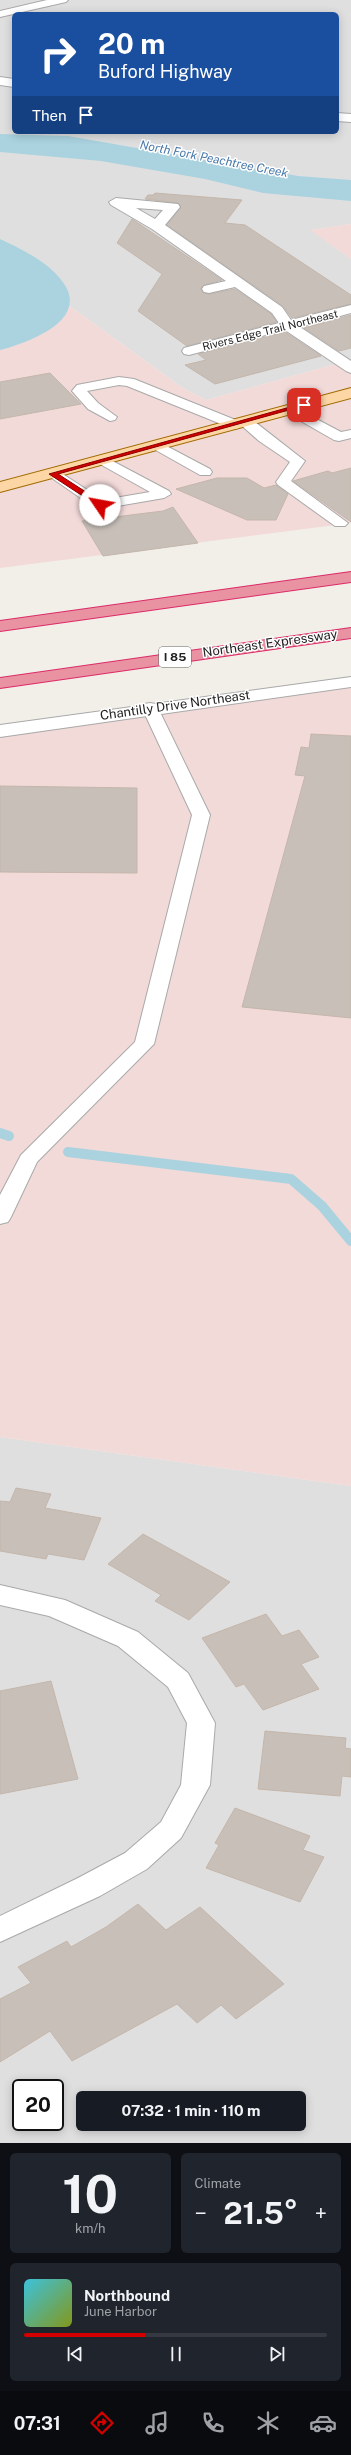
<!DOCTYPE html>
<html lang="en">
<head>
<meta charset="utf-8">
<style>
	:root { --surface:#171b24; --page:#20242c; --text:#f1f3f6; --muted:#9ea1a6; --line:#363941; --accent:#d40000 }
	body { margin:0; font-family:"Public Sans",sans-serif; background:var(--page); color:var(--text); height:100vh; display:flex; flex-direction:column; font-size:15px; white-space:nowrap }
	* { box-sizing:border-box; margin:0 }
	p { font-size:13px; color:var(--muted) }
	.icon { flex:none; width:22px; height:22px; fill:none; stroke:currentColor; stroke-width:2; stroke-linecap:round; stroke-linejoin:round }
	.map { position:relative; height:2143px; overflow:hidden }
	.panel { display:flex; flex-direction:column; gap:10px; padding:10px; background:#0d0f14; flex:1 }
	.panel>* { flex:none }
	.top-card { position:absolute; left:12px; top:12px; width:327px; height:122px; border-radius:6px; box-shadow:0 2px 10px #0003; background:#1a4fa0; color:#fff; overflow:hidden }
	.speed { position:absolute; left:12px; top:2079px; display:flex; gap:8px; font-size:20px; font-weight:700; text-align:center }
	.speed>* { display:grid; place-content:center; width:52px; height:52px; border-radius:50%; background:var(--surface); box-shadow:0 2px 10px #0003; line-height:1 }
	.speed .limit { border:2px solid #111; border-radius:6px; background:#fff; color:#111 }
	.pin { position:absolute; display:grid; place-items:center; width:34px; height:34px; color:#fff; margin:-17px; border-radius:8px; box-shadow:0 2px 6px #0006 }
	.me { position:absolute; width:44px; margin:-22px; rotate:303deg; stroke-linejoin:round; filter:drop-shadow(0 0 3px #0008) }
	.turn { display:flex; align-items:center; gap:14px; height:84px; padding:0 20px; font-size:18px }
	.turn .icon { width:52px; height:52px; stroke-width:2.5 }
	.turn b { display:block; font-size:28px; line-height:34px }
	.then { display:flex; align-items:center; height:38px; padding:0 20px; background:#0003; gap:8px; font-size:15px }
	.big { font-size:30px; font-weight:700; line-height:1.1 }
	.panel .widget { flex:1; display:flex; flex-direction:column; justify-content:center; gap:6px; min-width:0; padding:0 14px; border-radius:6px; background:var(--page) }
	.panel .dial { align-items:center; gap:0 }
	.dial b { font-size:52px; line-height:1 }
	.song { display:flex; align-items:center; gap:12px }
	.cover { width:48px; height:48px; border-radius:6px; background:linear-gradient(135deg,hsl(190 70% 55%),hsl(70 70% 35%)) }
	.played { height:4px; border-radius:2px; background:linear-gradient(90deg,var(--accent) 40%,var(--line) 40%) }
	.keys { display:flex; justify-content:space-around; direction:ltr }
	.heat { display:flex; justify-content:space-between; align-items:center; font-size:22px; direction:ltr }
	.panel .tiles { flex:1; display:grid; gap:10px; grid-template-columns:1fr 1fr }
	.widget:last-child { grid-column:span 2 }
	.trip { position:absolute; left:76px; top:2091px; width:230px; height:40px; border-radius:6px; background:var(--surface); box-shadow:0 2px 10px #0003; font-weight:700; line-height:40px; text-align:center }
	.tabs { display:flex; height:64px; justify-content:space-around; align-items:center; background:#090b0e; color:var(--muted) }
	.tabs .icon { width:28px; height:28px }
	.tabs .selected { color:var(--accent) }
	.tabs b { font-size:18px; color:var(--text) }
	.map>svg:first-child { display:block }
	.residential { fill:#e0dfdf; fill-rule:evenodd }
	.commercial { fill:#f2dad9 }
	.water { fill:#aad3df }
	.lines { fill:none; stroke-linecap:round; stroke-linejoin:round }
	.stream { stroke:#aad3df; stroke-width:10 }
	.building { fill:#c7bfb8; stroke:#c4b6ab }
	.service-casing { stroke:#a9a9a9; stroke-width:2 }
	.minor-casing { stroke:#a9a9a9; stroke-width:2 }
	.primary-casing { stroke:#a06b00; stroke-width:2 }
	.motorway-casing { stroke:#dc2a67; stroke-width:2 }
	.service { fill:#fff; fill-rule:evenodd }
	.minor { fill:#fff; fill-rule:evenodd }
	.primary { fill:#fcd6a4; fill-rule:evenodd }
	.motorway { fill:#e892a2; fill-rule:evenodd }
	.route { fill:#d40000; stroke:#8a0000 }
	.labels { text-anchor:middle; dominant-baseline:central; stroke-width:3; stroke-linejoin:round; paint-order:stroke }
	.far-street-label { font-size:11px; fill:#222; stroke:#fff }
	.far-water-label { font-size:12px; font-style:italic; fill:#4a7aab; stroke:#fff }
	.shield { fill:#fff; stroke:#646464; stroke-width:1 }
	.shield-label { font-size:12px; font-weight:bold; fill:#222 }
	.street-label { font-size:13px; fill:#222; stroke:#fff }
</style>
</head>
<body>
<div class="map">
<svg width="351" height="2143" viewBox="0 0 351 2143">
	<rect width="100%" height="100%" fill="#f2efe9"/>
	<path class="residential" d="M0,0h351v224l-40,6 40,29v101l-145,40 -23,-12 -126,-91 -57,13zM14,14h323v118h-323z
		M0,1437l351,49v657h-351zM21,2088h34v34h-34zM83,2098h216v26h-216z"/>
	<path class="commercial" d="M351,224v35l-41,-29z
		M57,297l126,91 23,12 145,-40v163l-351,45v-258z
		M351,682v804l-351,-49v-700z"/>
	<path class="water" d="M0,134l68,2 230,40 53,4v21l-88,-8 -58,-14 -104,-18 -101,-9z
		M0,239c23,11 53,25 66,48 20,36 -43,57 -66,63z"/>
	<g class="lines">
		<path class="stream" d="M0,1133l9,3
			M68,1152l223,27 31,27 29,35"/>
	</g>
	<path class="building" d="M155,193l87,7 -17,23 20,2 106,70v9l-59,14 -9,-12 -116,-81 14,-19 -3,-3 -33,-4 3,-4h5z
		M132,219l90,61 -18,5 -3,3 2,5 6,1 26,-5 36,25 6,8 -90,24 -49,-35 24,-37 -45,-31z
		M351,315v33l-12,3 -35,-23z
		M285,332l36,24 -106,28 -30,-19 21,-5 -8,-6z
		M50,373l31,31 -81,15v-37z
		M351,468v54l-58,-41 35,-10 4,2z
		M217,478h30l17,10 12,-3 12,9 -12,26h-29l-71,-31z
		M173,507l25,36 -95,13 -21,-35 81,-10z
		M311,734l40,2v282l-109,-11 63,-231 -10,-1 6,-28 8,1z
		M0,786l137,2v85l-137,-1z
		M16,1488l35,6 -6,14 56,10 -17,42 -36,-6 -2,5 -46,-8v-50l10,1z
		M143,1534l87,48 -41,38 -34,-19 6,-6 -53,-31z
		M266,1614l16,22 17,-6 20,27 -18,7 18,25 -56,21 -19,-26 -8,3 -34,-49z
		M51,1681l27,98 -78,15v-103z
		M265,1731l81,7 -1,10 6,1v28l-9,-1 -2,20 -82,-7z
		M235,1808l75,28 -7,14 21,7 -24,45 -94,-34 13,-23 -4,-2z
		M138,1904l28,26 34,-23 84,77 -48,35 -15,-14 -24,18 -20,-19 -105,57 -22,-30 -50,31v-63l31,-16 -13,-16 49,-26 4,6 35,-20z"/>
	<g class="lines">
		<defs>
			<path id="service" d="M119,377l15,2 104,42 7,-4 5,1 55,43 -14,20 57,42 -3,3h-10l-57,-41 -2,-3 14,-20 -31,-21 -17,-15 -6,3 -5,-1 -104,-42 -8,-1 -32,6 11,12 19,14 -2,3 -5,1 -22,-12 -16,-18 5,-6z
				M290,405l51,27 10,-2v8l-12,3 -5,-1 -49,-28 -2,-3z
				M157,441l53,28 2,3 -2,3h-10l-48,-27 -2,-3z
				M103,456l66,35 2,3 -7,4 -64,11 -5,-1 -49,-34 2,-3h10l45,29 47,-8 -52,-29 -2,-3 2,-3z
				M150,703l6,1 2,4 52,107 -56,229 -117,118 -26,55 -3,5 -8,2v-29l21,-40 114,-113 57,-227 -50,-107 2,-4z"/>
			<path id="minor" d="M47,0h21l-2,2 -66,15v-6z
				M0,77l14,2v8l-14,-2z
				M337,113l14,1v8l-14,-1z
				M116,198l62,6 2,3 -15,18 117,82 9,13 60,-15v8l-51,14 51,34v12l-5,-2 -61,-41 -96,25 -5,-1 -2,-3 2,-3 95,-25 -7,-10 -37,-26 -26,6 -5,-1 -2,-3 2,-3 22,-5 -74,-52 -41,-24 -2,-3zM136,208l27,2 -8,9z
				M351,677v10l-351,50v-12z
				M0,1585l65,15 73,32 50,41 27,50 -5,62 -29,53 -34,31 -47,27 -100,46v-26l78,-38 47,-25 36,-31 20,-37 6,-62 -19,-36 -50,-41 -69,-30 -49,-11z"/>
			<path id="primary" d="M351,388v10l-351,94v-10z"/>
			<path id="motorway" d="M351,572v10l-351,49v-10z
				M351,628v10l-351,50v-10z"/>
		</defs>
		<use href="#service" class="service-casing"/>
		<use href="#minor" class="minor-casing"/>
		<use href="#primary" class="primary-casing"/>
		<use href="#motorway" class="motorway-casing"/>
		<use href="#service" class="service"/>
		<use href="#minor" class="minor"/>
		<use href="#primary" class="primary"/>
		<use href="#motorway" class="motorway"/>
	</g>
	<path class="route" d="M301,404l6,1 -249,69 45,29v3h-5l-49,-32z"/>
	<g class="labels">
		<g class="far-street-label">
			<text transform="translate(270 330) rotate(-14)">Rivers Edge Trail Northeast</text>
		</g>
		<g class="far-water-label">
			<text transform="translate(214 159) rotate(11)">North Fork Peachtree Creek</text>
		</g>
		<rect class="shield" x="159" y="647" width="32" height="20" rx="3"/>
		<g class="shield-label">
			<text x="175" y="657">I 85</text>
		</g>
		<g class="street-label">
			<text transform="translate(270 643) rotate(-8)">Northeast Expressway</text>
			<text transform="translate(175 705) rotate(-8)">Chantilly Drive Northeast</text>
		</g>
	</g>
</svg>
<div class="speed"><div class="limit">20</div></div>
<div class="pin" style="left:304px;top:405px;background:#d93025"><svg class="icon" aria-label="arrive" viewBox="0 0 24 24"><path d="M6 21V4h12l-3 4 3 4H6"/></svg></div>
<svg class="me" style="left:100px;top:505px" viewBox="-20 -20 40 40"><circle r="19" fill="#fff"/><path d="M0-13L10 11 0 6-10 11z" fill="#d40000"/></svg>
<div class="trip">07:32 · 1 min · 110 m</div>
<div class="top-card">
<div class="turn"><svg class="icon" aria-label="right" viewBox="0 0 24 24"><path d="M7 20v-9h11M14 6l5 5-5 5"/></svg><div><b>20 m</b>Buford Highway</div></div>
<div class="then">Then<svg class="icon" aria-label="arrive" viewBox="0 0 24 24"><path d="M6 21V4h12l-3 4 3 4H6"/></svg></div>
</div>
</div>
<section class="panel">
<div class="tiles">
<div class="widget dial"><b>10</b><p>km/h</p></div>
<div class="widget"><p>Climate</p>
<div class="heat"><a>−</a><b class="big">21.5°</b><a>+</a></div>
</div>
<div class="widget">
<div class="song"><i class="cover"></i><div><b>Northbound</b><p>June Harbor</p></div></div>
<div class="played"></div>
<div class="keys"><svg class="icon" aria-label="previous" viewBox="0 0 24 24"><path d="M18 5L8 12l10 7zM5 5v14"/></svg><svg class="icon" aria-label="pause" viewBox="0 0 24 24"><path d="M8 5v14M16 5v14"/></svg><svg class="icon" aria-label="next" viewBox="0 0 24 24"><path d="M6 5l10 7-10 7zM19 5v14"/></svg></div>
</div>
</div>
</section>
<nav class="tabs">
<b>07:31</b>
<svg class="icon selected" aria-label="directions" viewBox="0 0 24 24"><path d="M12 3l9 9-9 9-9-9zM9 14v-3h6M13 9l2 2-2 2"/></svg>
<svg class="icon" aria-label="music" viewBox="0 0 24 24"><path d="M9 18V5l10-2v13"/><circle cx="6" cy="18" r="3"/><circle cx="16" cy="16" r="3"/></svg>
<svg class="icon" aria-label="phone" viewBox="0 0 24 24"><path d="M5 4h4l2 5-3 2q2 4 5 5l2-3 5 2v4C11 20 4 13 5 4z"/></svg>
<svg class="icon" aria-label="climate" viewBox="0 0 24 24"><path d="M12 3v18M4 7l16 10M4 17L20 7"/></svg>
<svg class="icon" aria-label="car" viewBox="0 0 24 24"><path d="M5 17H2v-5l4-1 3-4h7l3 4 3 1v5h-3M9 17h6M6 11h13"/><circle cx="7" cy="17" r="2"/><circle cx="17" cy="17" r="2"/></svg>
</nav>
</body>
</html>
